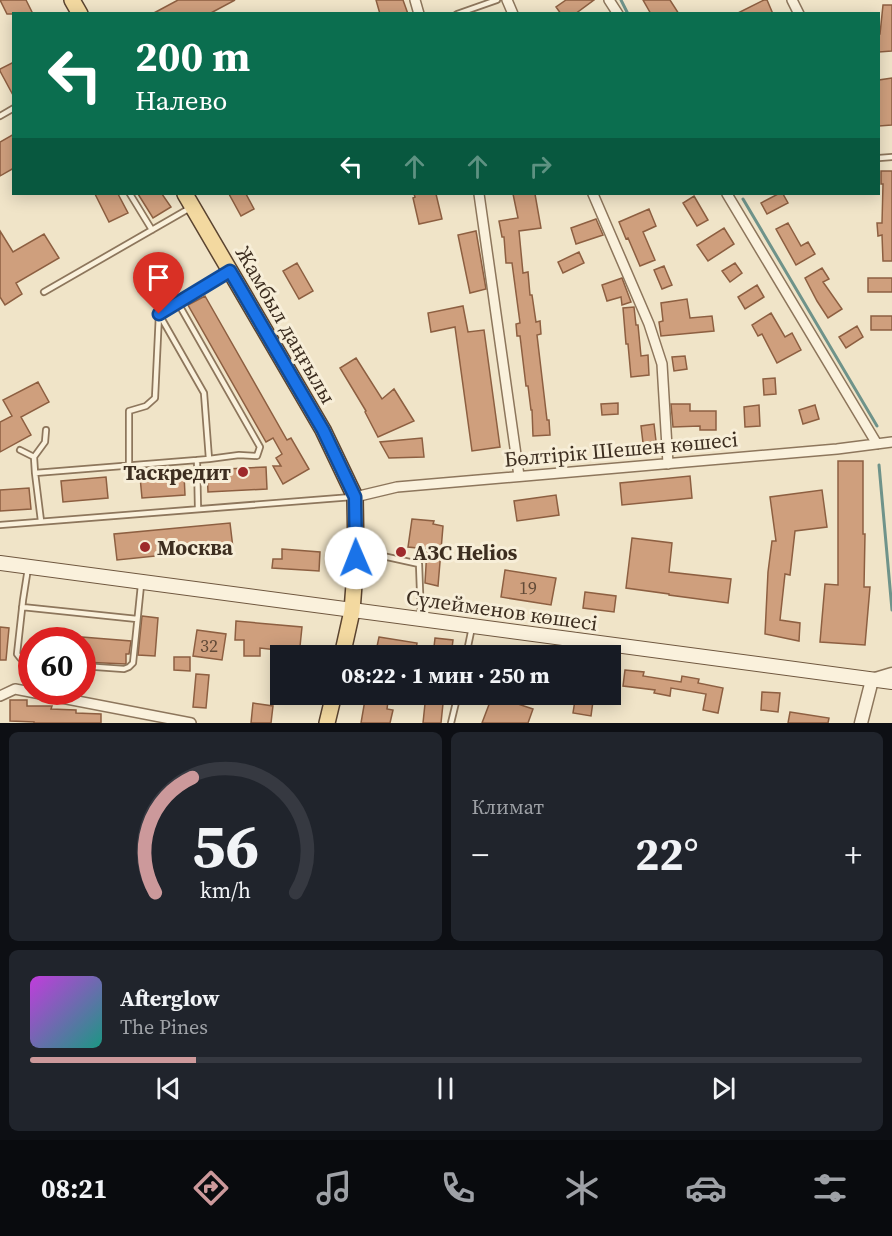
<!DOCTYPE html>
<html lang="ru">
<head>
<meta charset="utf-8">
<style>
	:root { --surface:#171b24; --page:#20242c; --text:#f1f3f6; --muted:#9ea1a6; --line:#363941; --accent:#cc999b }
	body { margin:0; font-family:"Source Serif 4",serif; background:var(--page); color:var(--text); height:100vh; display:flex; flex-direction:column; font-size:22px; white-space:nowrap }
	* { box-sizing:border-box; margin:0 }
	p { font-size:20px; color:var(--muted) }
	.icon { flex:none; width:33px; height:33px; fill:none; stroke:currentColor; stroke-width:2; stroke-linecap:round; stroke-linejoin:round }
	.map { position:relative; height:723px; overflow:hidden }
	.drawer { display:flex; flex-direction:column; gap:9px; padding:9px; background:#0d0f14; flex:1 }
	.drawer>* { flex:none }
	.banner { position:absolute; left:12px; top:12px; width:868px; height:183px; border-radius:0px; box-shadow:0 3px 15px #0003; background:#0b6e4f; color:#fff; overflow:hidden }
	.speed { position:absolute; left:18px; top:627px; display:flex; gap:12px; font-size:30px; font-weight:700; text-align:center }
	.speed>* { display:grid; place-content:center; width:78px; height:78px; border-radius:50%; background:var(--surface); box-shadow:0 3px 15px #0003; line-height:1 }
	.speed .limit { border:9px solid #d22; background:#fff; color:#111 }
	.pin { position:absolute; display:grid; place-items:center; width:51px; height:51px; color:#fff; margin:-62px -26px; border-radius:50% 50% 50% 0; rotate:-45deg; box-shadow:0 0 6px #0007 }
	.pin .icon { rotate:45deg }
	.me { position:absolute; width:66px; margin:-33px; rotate:359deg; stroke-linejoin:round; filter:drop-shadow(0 0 4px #0008) }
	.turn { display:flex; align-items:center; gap:21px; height:126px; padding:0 24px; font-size:27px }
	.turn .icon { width:78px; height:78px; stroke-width:2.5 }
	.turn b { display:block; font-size:42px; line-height:51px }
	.lanes { display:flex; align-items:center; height:57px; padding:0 24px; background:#0003; justify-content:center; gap:30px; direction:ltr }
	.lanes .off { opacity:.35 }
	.big { font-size:45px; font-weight:700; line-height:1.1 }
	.drawer .widget { flex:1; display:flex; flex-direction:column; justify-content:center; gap:9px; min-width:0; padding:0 21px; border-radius:9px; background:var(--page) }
	.drawer .dial { align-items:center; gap:0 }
	.dial svg { height:156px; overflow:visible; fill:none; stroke:var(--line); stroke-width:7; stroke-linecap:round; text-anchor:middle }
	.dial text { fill:var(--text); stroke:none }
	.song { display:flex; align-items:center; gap:18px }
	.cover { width:72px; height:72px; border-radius:9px; background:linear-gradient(135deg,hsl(290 70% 55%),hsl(170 70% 35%)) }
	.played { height:6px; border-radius:3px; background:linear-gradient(90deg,var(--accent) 20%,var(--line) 20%) }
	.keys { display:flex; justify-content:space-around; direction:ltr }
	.heat { display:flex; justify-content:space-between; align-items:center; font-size:33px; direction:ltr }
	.drawer .tiles { flex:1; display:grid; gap:9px; grid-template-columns:1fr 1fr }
	.widget:last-child { grid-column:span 2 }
	.trip { position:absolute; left:270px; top:645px; width:351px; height:60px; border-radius:0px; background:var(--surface); box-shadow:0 3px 15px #0003; font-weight:700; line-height:60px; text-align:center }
	.tab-bar { display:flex; height:96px; justify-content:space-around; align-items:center; background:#090b0e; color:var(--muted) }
	.tab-bar .icon { width:42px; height:42px }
	.tab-bar .active { color:var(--accent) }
	.tab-bar b { font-size:27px; color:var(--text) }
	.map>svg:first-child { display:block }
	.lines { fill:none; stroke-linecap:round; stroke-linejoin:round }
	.stream { stroke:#6f938a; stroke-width:3 }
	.building { fill:#cf9f7d; stroke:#8d5f41; stroke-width:1.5 }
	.service-casing { stroke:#8d765c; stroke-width:8 }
	.minor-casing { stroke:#8d765c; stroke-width:12 }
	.tertiary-casing { stroke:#8d765c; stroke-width:15 }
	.secondary-casing { stroke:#6f573f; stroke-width:16 }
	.primary-casing { stroke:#5b4430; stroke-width:18 }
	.service { stroke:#faf1dc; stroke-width:4.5 }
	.minor { stroke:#faf1dc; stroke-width:9 }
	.tertiary { stroke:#faf1dc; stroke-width:12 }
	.secondary { stroke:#faf1dc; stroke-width:14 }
	.primary { stroke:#f3d9a0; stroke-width:15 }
	.route-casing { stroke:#114b97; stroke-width:15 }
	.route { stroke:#1a73e8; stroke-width:10 }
	.poi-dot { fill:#9e2a2b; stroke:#f7eed8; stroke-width:2 }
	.labels { text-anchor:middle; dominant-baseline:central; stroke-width:6; stroke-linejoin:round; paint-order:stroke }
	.number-label { font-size:18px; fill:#624a37 }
	.street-label { font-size:21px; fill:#3d2e20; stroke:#f7eed8 }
	.poi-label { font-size:21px; font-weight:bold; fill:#3d2e20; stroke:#f7eed8; text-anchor:start }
</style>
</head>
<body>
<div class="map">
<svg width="892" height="723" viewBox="0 0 892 723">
	<rect width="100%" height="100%" fill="#f0e4c8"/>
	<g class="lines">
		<path class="stream" d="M621,0l7,14
			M743,199l134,227
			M879,465l13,145"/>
	</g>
	<path class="building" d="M0,0h26l7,14h-26z
		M178,0h57l-26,14h-57z
		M376,0h27l5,14h-28z
		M566,0h28l-19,14h-14l-5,-7z
		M643,0h27l9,14h-28z
		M764,0h3l6,14h-37z
		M883,5h9v46l-13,1v-18h1z
		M14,62v35l-14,-26v-2z
		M892,78v47l-13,1v-46z
		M14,134v34l-14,8v-34z
		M881,171h11v90h-9l-1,-26 -4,1 -1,-13h5l1,-39h-2z
		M95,194h23l10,19 -19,9z
		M138,194h24l9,13 -18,11z
		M229,194h17l8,15 -13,7z
		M414,194h22l6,25 -23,5 -6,-26 2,-1z
		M513,194h22l6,34 -22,3 4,42 5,-1 2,23h2l4,27 4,-1 1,13 -4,1 10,85h2l1,15 -17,1 -1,-26h-1l-3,-24h-2l-6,-50h-3l-1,-12 4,-1 -8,-60h-6l-2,-26h-2l-3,-16 19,-3z
		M778,194h5l5,9 -21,11 -6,-11z
		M694,196l14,24 -11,6 -14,-23z
		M649,209l7,17 -13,6 12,28 -15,6 -12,-28 -2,1 -7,-17z
		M596,219l7,16 -27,9 -5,-16z
		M788,223l13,23 7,-4 7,12 -19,11 -20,-36z
		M724,228l10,16 -26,17 -11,-16z
		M0,231l13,21 31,-18 15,24 -43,25 6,11 -17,11 -5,-8z
		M476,231l10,58 -16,4 -12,-58z
		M579,252l5,11 -21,10 -5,-11z
		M297,263l16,28 -14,8 -16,-28z
		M735,263l7,10 -12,9 -8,-11z
		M664,266l8,19 -10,4 -8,-19z
		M822,268l7,11 -6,3 19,27 -14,9 -11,-17 -12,-23z
		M622,278l9,24 -9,3 -1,-8 -14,4 -5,-16z
		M868,278h24v14h-24z
		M757,285l7,12 -19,12 -7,-12z
		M205,296l82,144 4,-2 18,31 -26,15 -10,-18h8l-5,-8 6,-4 -9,-16 -7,4 -78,-137z
		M687,299l3,19 22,-2 2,15 -53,5 -2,-14 4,-1 -2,-18z
		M463,306l5,26 16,-2 16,117 -28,4 -17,-124 -24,5 -3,-19z
		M634,307l2,18h2l3,31 7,-1 1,20 -18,2 -3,-33h-2l-3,-36z
		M771,313l14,24 7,-4 9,17 -24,13 -15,-29 -4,2 -6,-11z
		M871,316h21v14h-21z
		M857,326l6,11 -17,11 -7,-11z
		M685,356l2,13 -13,2 -2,-14z
		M356,358l26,41 12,-10 20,32 -36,16 -13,-25 1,-1 -26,-43z
		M775,378l1,16 -12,1 -1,-16z
		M38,382l11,20 -28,15 10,18 -31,17v-30l12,-6 -9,-16z
		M618,403v11l-16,1 -1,-11z
		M671,404h19v7h26v19h-16v-4l-27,1z
		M759,405l1,21 -15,1 -1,-20z
		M815,405l4,14 -16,5 -4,-14z
		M654,424l2,17 -13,2 -2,-17z
		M422,438l2,19 -35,1 -9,-16z
		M838,461h25v73h2l-1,53h6l-5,58 -45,-3 5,-58 13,1z
		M266,467l1,22 -59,3 -1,-22z
		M184,474l1,21 -43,3 -2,-21z
		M690,476l2,22 -70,7 -2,-22z
		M106,477l2,21 -45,4 -2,-21z
		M29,488l2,21 -31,2v-21z
		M822,490l5,37 -32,4 -5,44 -5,-1 -5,46 20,3 -1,18 -34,-7 3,-62 4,-31h4l-6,-44z
		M556,495l3,20 -42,6 -3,-20z
		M412,519l22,2 -1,3 10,2 -5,60 -13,-3 2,-34 -19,-2z
		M230,523l3,25 -116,12 -3,-26z
		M632,538l40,5 -3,29 62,7 -3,24 -59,-8v-1l-43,-6z
		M282,549l38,3 -1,19 -47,-3 1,-9h9z
		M505,570l51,8 -5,27 -50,-8z
		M585,592l31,4 -2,16 -31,-4z
		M142,616l16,2 -3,38 -17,-1z
		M236,621l66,6 -3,29h-14l1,-5 -26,-3v8h-16v-16h-9z
		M0,627l9,1 -3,32h-6z
		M197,630l29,4 -4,26 -29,-4z
		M82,637l49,4 -2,13h-3v10l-44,-2z
		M379,637l38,6 -2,13h-40z
		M435,638l18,2 -2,16h-18z
		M174,657h16v14l-16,-1z
		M625,670l19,2 -1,4 38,6 1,-6 17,3 -1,4 25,5 -5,25 -15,-3 3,-16 -35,-6 -1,8 -16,-3 1,-3 -32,-4z
		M196,674l13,1 -3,33 -13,-1z
		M762,692l18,1 -2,19 -17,-2z
		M366,694h23l-2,15 6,1 -3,13h-29z
		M426,694h18l-3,29h-18z
		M493,694h25l-3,9 18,6 -5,14h-46z
		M576,694h18l-3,22 -18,-3z
		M10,700h17v6h25l-1,3 25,1v3l25,1v9h-67v-1l-24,-1z
		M253,703l20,3 -2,17h-20z
		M790,712l39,6 -1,5h-40z"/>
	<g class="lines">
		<defs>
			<path id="service" d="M457,14l40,-14
				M0,116l14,-8
				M879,158l13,-1
				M130,194l22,36
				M44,292l146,-84
				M178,303l82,144 -3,9 -18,-1 -30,4
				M20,450l14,7 1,16
				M34,457l11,-15 1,-12
				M129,466v-55l17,-5 9,-8 4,-84
				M198,509l-1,-49 12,-1 -5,-66 -45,-79 69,-41
				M41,521l-6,-48 162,-13
				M0,525l352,-28
				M360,551l59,13 2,54
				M28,568l-5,32 -6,54c4,6 7,8 15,9
				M22,607l115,12
				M466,656l6,-29
				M82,666l42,3 5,-2 4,-4 8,-78
				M451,723l7,-29"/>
			<path id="minor" d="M415,0l4,14
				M507,0l6,14
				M609,0l9,14
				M792,0l7,14
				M479,194l40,282
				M593,194l56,130 13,40 6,100
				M727,194l150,250
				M355,497l42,-10 440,-38 55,-7
				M0,696l15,-7 176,34"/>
			<path id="tertiary" d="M861,723l11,-43 20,-6"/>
			<path id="secondary" d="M0,563l892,119"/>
			<path id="primary" d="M72,0l8,14
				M185,194l138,236 32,67 1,61 -4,53 -10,45
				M327,723l7,-29"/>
		</defs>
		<use href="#service" class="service-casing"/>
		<use href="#minor" class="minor-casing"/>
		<use href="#tertiary" class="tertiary-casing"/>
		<use href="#secondary" class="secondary-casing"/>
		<use href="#primary" class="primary-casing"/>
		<use href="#service" class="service"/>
		<use href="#minor" class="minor"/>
		<use href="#tertiary" class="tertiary"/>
		<use href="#secondary" class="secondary"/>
		<use href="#primary" class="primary"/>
	</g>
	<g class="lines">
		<defs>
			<path id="route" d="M159,314l71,-43 93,159 32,67 1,61"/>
		</defs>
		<use href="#route" class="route-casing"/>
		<use href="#route" class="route"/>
	</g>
	<g class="poi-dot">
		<circle cx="243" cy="472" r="6"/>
		<circle cx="145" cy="547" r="6"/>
		<circle cx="401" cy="552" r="6"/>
	</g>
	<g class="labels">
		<g class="number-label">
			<text x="528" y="587">19</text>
			<text x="209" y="645">32</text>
		</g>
		<g class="street-label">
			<text transform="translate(286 325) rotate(60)">Жамбыл даңғылы</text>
			<text transform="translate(621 449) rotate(-5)">Бөлтірік Шешен көшесі</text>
			<text transform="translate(502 610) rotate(8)">Сүлейменов көшесі</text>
		</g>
		<g class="poi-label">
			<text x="231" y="472" text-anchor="end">Таскредит</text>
			<text x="157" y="547">Москва</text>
			<text x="413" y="552">АЗС Helios</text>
		</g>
	</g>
</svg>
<div class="speed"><div class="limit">60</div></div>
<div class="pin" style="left:159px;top:314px;background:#d93025"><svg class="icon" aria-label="arrive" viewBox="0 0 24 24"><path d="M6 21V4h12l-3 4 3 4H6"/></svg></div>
<svg class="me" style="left:356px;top:558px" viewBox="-20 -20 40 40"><circle r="19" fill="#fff"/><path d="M0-13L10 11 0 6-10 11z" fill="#1a73e8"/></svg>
<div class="trip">08:22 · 1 мин · 250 m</div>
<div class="banner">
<div class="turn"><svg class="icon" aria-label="left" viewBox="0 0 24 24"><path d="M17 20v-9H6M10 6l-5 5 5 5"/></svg><div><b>200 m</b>Налево</div></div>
<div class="lanes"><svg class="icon" aria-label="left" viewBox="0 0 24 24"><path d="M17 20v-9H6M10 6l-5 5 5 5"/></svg><svg class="icon off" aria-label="ahead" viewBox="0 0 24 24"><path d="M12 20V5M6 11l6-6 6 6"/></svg><svg class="icon off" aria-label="ahead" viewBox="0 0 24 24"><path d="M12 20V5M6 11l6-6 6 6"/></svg><svg class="icon off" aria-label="right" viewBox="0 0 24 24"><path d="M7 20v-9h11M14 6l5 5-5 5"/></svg></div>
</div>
</div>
<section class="drawer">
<div class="tiles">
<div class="widget dial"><svg viewBox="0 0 100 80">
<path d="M14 69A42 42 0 1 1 86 69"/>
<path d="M14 69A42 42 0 0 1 33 10" stroke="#cc999b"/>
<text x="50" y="56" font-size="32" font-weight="700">56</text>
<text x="50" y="72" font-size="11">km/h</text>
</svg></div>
<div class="widget"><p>Климат</p>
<div class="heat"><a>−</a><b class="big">22°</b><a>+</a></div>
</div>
<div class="widget">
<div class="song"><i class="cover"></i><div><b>Afterglow</b><p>The Pines</p></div></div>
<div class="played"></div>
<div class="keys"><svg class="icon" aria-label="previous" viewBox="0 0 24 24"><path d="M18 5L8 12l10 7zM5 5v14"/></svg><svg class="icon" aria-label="pause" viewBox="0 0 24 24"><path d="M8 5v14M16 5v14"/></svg><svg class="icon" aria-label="next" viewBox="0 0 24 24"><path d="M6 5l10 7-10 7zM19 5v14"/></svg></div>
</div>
</div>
</section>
<nav class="tab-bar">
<b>08:21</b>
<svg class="icon active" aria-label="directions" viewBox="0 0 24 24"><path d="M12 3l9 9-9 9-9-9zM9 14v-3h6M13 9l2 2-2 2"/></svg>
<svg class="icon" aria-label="music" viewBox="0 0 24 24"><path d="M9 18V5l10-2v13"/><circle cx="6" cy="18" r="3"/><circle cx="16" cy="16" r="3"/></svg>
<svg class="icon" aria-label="phone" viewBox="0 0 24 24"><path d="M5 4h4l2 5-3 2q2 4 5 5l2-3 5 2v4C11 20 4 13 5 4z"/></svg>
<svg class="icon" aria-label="climate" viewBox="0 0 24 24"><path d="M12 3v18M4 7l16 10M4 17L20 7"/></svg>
<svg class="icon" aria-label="car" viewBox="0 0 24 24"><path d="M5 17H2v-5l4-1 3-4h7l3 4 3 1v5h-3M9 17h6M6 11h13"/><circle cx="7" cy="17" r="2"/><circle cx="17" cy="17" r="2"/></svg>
<svg class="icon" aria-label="filters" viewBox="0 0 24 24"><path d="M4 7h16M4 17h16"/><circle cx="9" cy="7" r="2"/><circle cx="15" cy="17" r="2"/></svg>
</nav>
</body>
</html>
